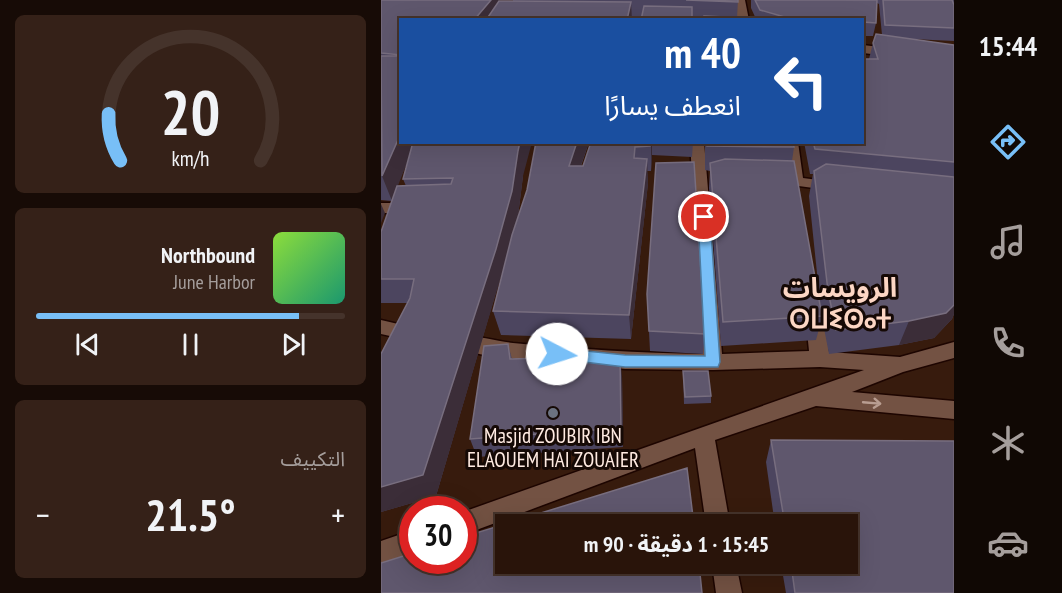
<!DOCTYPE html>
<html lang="ar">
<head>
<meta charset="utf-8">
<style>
	:root { --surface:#29140a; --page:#352118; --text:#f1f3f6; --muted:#a59e9c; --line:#45332b; --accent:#78bff7 }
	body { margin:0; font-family:"PT Sans Narrow","Noto Sans Arabic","Noto Sans Tifinagh",sans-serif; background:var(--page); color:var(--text); direction:rtl; height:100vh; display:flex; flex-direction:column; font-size:22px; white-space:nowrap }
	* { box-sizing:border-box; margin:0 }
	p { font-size:20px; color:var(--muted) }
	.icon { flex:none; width:33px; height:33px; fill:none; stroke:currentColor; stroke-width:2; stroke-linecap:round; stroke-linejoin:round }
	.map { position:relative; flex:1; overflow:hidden; direction:ltr }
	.side { display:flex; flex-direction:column; gap:15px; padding:15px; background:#170b06; width:381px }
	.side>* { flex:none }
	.hud { position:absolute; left:18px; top:18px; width:465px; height:126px; border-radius:0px; box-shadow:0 6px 24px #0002,0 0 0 2px var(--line); direction:rtl; background:#1a4fa0; color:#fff; overflow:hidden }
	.speed { position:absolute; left:18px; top:496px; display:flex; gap:12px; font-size:30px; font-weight:700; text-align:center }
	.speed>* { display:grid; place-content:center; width:78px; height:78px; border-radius:50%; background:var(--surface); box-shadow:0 6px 24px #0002,0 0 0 2px var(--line); line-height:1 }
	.speed .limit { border:9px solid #d22; background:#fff; color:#111 }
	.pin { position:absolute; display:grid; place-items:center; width:51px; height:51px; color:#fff; margin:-26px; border:3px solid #fff; border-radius:50%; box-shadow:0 2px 6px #0007 }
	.me { position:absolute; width:66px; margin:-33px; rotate:95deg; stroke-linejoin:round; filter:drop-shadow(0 0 4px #0008) }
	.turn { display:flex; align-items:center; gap:21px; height:126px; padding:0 24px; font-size:27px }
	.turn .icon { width:78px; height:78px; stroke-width:2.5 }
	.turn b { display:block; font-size:42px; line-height:51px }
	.big { font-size:45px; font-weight:700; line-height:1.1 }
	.side .card { flex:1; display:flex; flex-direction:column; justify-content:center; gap:9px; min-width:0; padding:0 21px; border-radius:9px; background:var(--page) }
	.side .dial { align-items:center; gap:0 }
	.dial svg { height:156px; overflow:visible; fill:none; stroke:var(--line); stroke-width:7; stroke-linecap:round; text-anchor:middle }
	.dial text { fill:var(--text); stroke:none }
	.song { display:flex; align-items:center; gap:18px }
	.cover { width:72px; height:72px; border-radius:9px; background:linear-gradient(135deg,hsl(90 70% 55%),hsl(160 70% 35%)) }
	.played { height:6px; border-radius:3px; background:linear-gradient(90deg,var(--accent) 85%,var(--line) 85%) }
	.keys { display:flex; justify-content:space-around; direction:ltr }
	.heat { display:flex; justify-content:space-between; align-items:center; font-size:33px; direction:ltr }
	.trip { position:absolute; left:114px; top:514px; width:363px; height:60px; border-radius:0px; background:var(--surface); box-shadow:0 6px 24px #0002,0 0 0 2px var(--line); font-weight:700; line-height:60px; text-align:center; direction:rtl }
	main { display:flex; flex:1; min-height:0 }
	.tab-bar { display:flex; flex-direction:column; width:108px; justify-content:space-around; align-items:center; background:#100804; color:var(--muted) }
	.tab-bar .icon { width:42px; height:42px }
	.tab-bar .selected { color:var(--accent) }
	.tab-bar b { font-size:27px; color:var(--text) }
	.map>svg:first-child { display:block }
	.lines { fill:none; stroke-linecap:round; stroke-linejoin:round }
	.street-casing { stroke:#1d0500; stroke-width:3 }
	.street { fill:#735243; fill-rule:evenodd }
	.wall { fill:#4c455f; fill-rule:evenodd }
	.shaded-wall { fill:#3b2d38 }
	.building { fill:#5f576d; stroke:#786e7f; stroke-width:1.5 }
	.oneway { stroke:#b99e92 }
	.route { fill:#78bff7; stroke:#4e7ca1; stroke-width:1.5 }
	.worship-dot { fill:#6b7280; stroke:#150905; stroke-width:2 }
	.labels { text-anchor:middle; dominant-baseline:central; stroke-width:6; stroke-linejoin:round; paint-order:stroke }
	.poi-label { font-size:21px; fill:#ffebe2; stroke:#150905 }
	.district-label { font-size:27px; font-weight:bold; fill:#fcd6c4; stroke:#150905 }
</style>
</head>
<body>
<main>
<nav class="tab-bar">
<b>15:44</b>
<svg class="icon selected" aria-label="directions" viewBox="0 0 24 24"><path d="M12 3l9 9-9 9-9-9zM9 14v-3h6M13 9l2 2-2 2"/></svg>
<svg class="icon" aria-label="music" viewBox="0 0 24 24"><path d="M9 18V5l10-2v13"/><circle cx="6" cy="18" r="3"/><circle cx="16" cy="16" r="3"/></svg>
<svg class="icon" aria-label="phone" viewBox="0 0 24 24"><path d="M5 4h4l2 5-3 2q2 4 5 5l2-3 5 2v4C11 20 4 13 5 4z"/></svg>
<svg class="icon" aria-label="climate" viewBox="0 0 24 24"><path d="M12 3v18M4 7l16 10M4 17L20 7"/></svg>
<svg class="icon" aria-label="car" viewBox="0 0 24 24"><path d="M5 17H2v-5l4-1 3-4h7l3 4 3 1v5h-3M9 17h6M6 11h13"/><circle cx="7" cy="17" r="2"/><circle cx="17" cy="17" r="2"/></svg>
</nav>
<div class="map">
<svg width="573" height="593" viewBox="0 0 573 593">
	<rect width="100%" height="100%" fill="#371b0d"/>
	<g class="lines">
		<defs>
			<path id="street" d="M354,0h10l4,20h-12z
				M482,45l33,4 6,4 -6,4 -33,-4z
				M309,142h14l18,212 87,-3 -4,-40 3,-5 6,-2 6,2 3,5 6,41 71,5 54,-15v16l-51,14 -51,20 102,9v18l-138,-13 -101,34 15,85h-24l-11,-77 -232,87v-23l401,-142 -44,-3 -107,3 -88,-1 -137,-13 -39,-9 -3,-5 3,-5c15,-5 47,4 64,6 64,6 126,10 190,11z
				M403,142h14l5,36 38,5 3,3 -3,3 -5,2 -45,-6z
				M0,203h31l8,5 -8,5h-31z
				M0,320l43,10 2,5 -2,5 -7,2 -36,-8z
				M32,530v24l-32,11v-24z
				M331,564h24l6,29h-26z"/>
		</defs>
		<use href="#street" class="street-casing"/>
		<use href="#street" class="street"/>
	</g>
	<path class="wall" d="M0,0h118v1h14v-1h225l-1,18 19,1 -5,-11v-8h203v41l-42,-2 42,6v269l-2,5 -18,19 -35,7 -70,9 -7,-36 -6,22 -95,6 -12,-158 1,-17 -5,-1v-28h88l1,5 -2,14 28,141 -11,-106 4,-22h-3l-6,-32h59l6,-83 4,-16 9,-8 -3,-31 -2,-1 -1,20 -3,13h-10v-16h-462v122l122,34 -5,40 -4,14 13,-40 9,-48h53l-8,24h2l8,-24h102l-1,15 -40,-2 -1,16h-4l1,12 -17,156 -130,-4 -8,-24 16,-63 -73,248 -55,16v-158l27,-51h-27v-71l11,-31 -11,-1zM27,160l-5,19 3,7h-9z
		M266,294l58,40 -2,20 -53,-3z
		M127,344l4,15 110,17 1,71 -146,10 -7,-18z
		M302,371l28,25v7l-27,1z
		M390,440l183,153h-168l-5,-29h66v-39h-72l-9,-63z"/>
	<path class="shaded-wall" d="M110,0h8l1,5 -12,15h-14z
		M250,2l1,18h-5z
		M20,133v9h14l-23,59 -10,-25z
		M139,142h12l-9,34 -5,40 -16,57 -66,223 -55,16v-25l137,-336z
		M196,142h12l-17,49 -3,-25z
		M270,142h1v13l-1,16z
		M266,159l1,24 -17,156 -2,-24z
		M0,204l4,9 -4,10z
		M573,305v9l-2,5 -18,19 -35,7 10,-24z
		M239,356l2,20 1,71 -2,-19z"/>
	<path class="building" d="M0,0h110l-17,20h-73v35l-20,-2z
		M305,0h52v2z
		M374,0h122l-1,23 -13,-1v-2h-49l-26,-2 -28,-8z
		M502,0h69l2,5v23l-69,-3z
		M118,1l132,1 -4,18h-141z
		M263,6l48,1v13h-51z
		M323,16l65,3v1h-65z
		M495,34l78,11v117l-139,-13 -2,-7h50v-83h15l-5,-16z
		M0,56h20v77l-19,43z
		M32,142h107l-2,9 -6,40 -16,58 -73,226 -42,12v-133l29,-56 4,-19h-33v-47l16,-46 54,-2 2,-6 -50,1z
		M155,142h41l-8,24h14l8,-24h60l-1,4 -15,1 -1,11 13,1 -18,156 -136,-4 19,-76 15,-45z
		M326,142h86l1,5 -87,-1z
		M344,159l69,2 28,155 -99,6 -13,-159z
		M313,162l11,172 -56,-3 -2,-37 9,-131z
		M445,164l128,13v128l-8,8 -37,8 -73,9 -8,-39 -14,-120z
		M127,344l2,15 110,-3 1,72 -151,11 14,-93z
		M302,371h25l3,25 -26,1z
		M390,440l183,1v152h-159l-4,-29h56v-39h-62z
		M306,468l7,57h-189v39h194l3,29h-321v-30l32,-10v8h50v-24z"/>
	<defs><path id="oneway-shaft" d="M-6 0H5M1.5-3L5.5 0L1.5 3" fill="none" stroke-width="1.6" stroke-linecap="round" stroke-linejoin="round" transform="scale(1.5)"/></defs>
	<use class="oneway" href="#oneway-shaft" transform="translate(491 403) rotate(5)"/>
	<path class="route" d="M323,213l6,4 10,145 -2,5h-93l-74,-9 -2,-4 2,-4 6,-2 68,7 80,1 -7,-139z"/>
	<circle class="worship-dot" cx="172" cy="413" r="6"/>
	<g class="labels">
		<g class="poi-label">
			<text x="172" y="435">Masjid ZOUBIR IBN<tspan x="172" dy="24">ELAOUEM HAI ZOUAIER</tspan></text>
		</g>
		<g class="district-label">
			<text x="459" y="287">الرويسات<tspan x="459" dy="31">ⵔⵡⵉⵙⴰⵜ</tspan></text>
		</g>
	</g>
</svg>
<div class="speed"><div class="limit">30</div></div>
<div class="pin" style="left:323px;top:217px;background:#d93025"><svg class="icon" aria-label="arrive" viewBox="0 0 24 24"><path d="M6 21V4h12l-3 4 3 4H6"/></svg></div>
<svg class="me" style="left:176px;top:354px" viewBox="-20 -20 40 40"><circle r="19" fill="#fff"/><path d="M0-13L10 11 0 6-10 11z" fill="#78bff7"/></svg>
<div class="trip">15:45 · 1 دقيقة · 90 m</div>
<div class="hud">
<div class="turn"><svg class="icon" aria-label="left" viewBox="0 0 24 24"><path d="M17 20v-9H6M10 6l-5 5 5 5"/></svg><div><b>40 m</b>انعطف يسارًا</div></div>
</div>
</div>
<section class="side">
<div class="card dial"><svg viewBox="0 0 100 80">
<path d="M14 69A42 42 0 1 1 86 69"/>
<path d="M14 69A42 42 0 0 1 8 45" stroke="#78bff7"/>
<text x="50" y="56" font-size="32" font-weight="700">20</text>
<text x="50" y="72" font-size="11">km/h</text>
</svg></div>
<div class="card">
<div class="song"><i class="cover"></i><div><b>Northbound</b><p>June Harbor</p></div></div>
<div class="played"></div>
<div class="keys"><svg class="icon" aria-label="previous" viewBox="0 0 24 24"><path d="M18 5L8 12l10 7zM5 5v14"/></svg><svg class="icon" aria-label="pause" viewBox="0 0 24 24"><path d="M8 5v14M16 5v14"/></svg><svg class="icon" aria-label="next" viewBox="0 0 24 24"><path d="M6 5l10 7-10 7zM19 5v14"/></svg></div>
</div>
<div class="card"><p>التكييف</p>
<div class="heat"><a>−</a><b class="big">21.5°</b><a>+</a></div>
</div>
</section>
</main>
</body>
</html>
